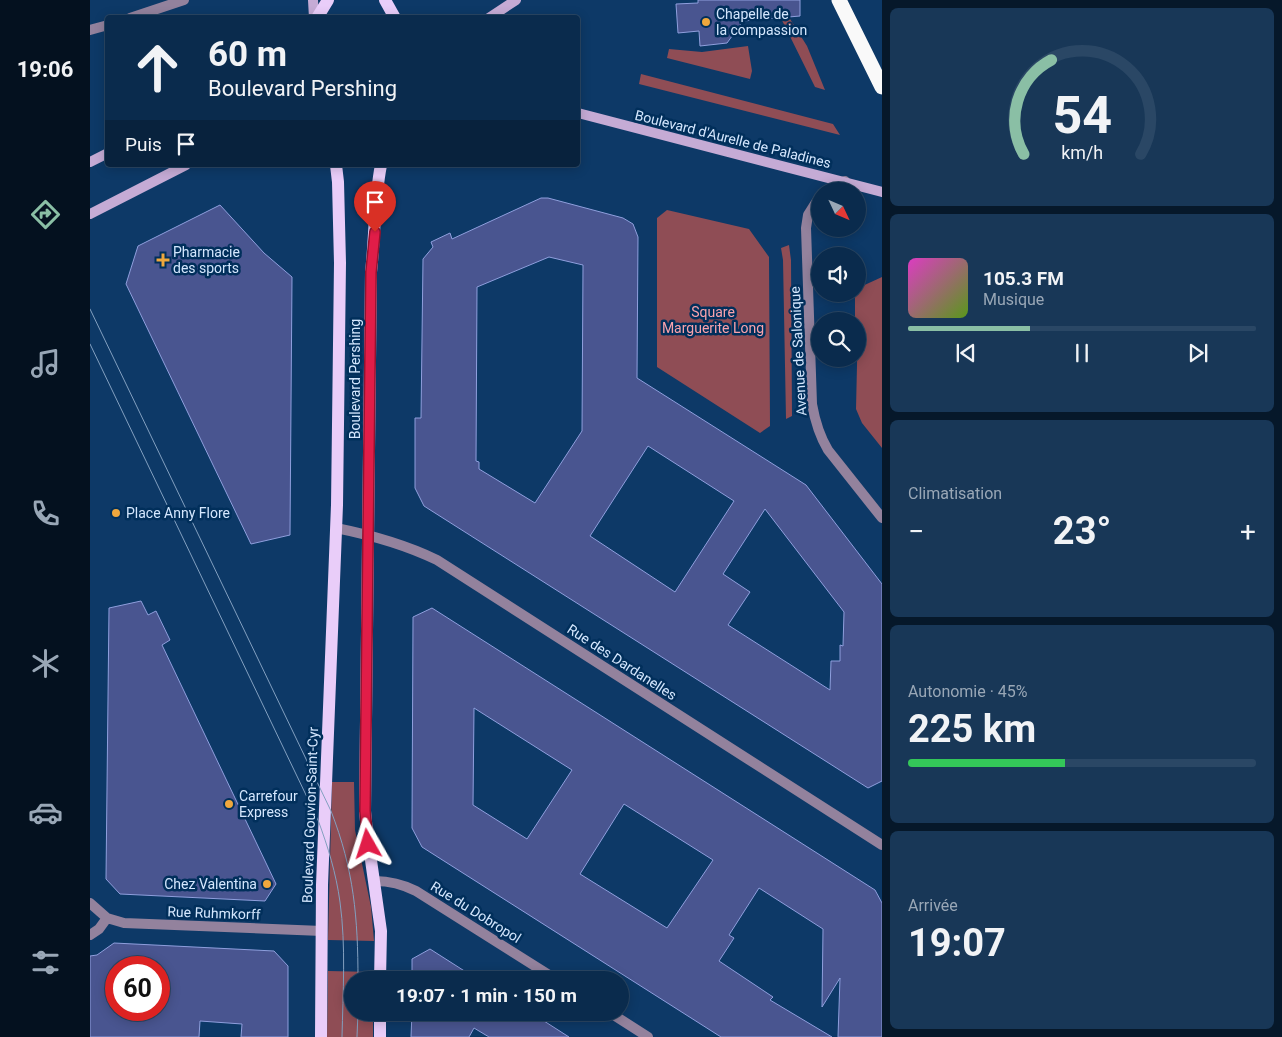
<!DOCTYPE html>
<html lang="fr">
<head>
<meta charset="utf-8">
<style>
	:root { --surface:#0a2b4d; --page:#183757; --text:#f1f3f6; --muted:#99a7b6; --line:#2a4765; --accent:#8abfa5 }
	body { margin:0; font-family:Roboto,sans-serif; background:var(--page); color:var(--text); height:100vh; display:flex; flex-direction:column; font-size:19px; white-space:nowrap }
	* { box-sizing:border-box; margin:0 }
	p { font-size:16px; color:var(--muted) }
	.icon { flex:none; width:28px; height:28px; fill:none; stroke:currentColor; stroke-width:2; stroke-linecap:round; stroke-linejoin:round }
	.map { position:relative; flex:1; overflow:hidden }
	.side { display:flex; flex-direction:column; gap:8px; padding:8px; background:#06182a; width:400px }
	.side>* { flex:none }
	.banner { position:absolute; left:15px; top:15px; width:475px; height:152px; border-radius:5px; box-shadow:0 2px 12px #0003,0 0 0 1px var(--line); background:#0a2b4d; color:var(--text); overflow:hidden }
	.needle { width:32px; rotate:134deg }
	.tools { position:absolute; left:721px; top:182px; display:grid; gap:10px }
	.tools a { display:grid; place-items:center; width:55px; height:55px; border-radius:50%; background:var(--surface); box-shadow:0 2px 12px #0003,0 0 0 1px var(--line); font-size:25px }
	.speed { position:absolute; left:15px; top:956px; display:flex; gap:10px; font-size:25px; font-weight:700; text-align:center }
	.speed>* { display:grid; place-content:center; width:65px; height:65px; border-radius:50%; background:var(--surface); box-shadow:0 2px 12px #0003,0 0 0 1px var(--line); line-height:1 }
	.speed .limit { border:8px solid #d22; background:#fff; color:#111 }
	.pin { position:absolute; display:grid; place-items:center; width:42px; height:42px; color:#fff; margin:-51px -21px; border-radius:50% 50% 50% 0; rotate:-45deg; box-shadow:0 0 5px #0007 }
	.pin .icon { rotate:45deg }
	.me { position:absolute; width:55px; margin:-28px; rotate:354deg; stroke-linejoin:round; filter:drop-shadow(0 0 4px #0008) }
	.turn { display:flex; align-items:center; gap:18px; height:105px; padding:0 20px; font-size:22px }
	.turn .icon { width:65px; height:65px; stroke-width:2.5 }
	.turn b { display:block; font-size:35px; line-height:42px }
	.then { display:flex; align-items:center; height:48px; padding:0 20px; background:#0003; gap:10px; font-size:19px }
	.big { font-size:38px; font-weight:700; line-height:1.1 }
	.side .card { flex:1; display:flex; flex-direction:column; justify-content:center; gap:8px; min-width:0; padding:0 18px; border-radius:8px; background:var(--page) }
	.side .dial { align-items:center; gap:0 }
	.dial svg { height:130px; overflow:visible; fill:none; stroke:var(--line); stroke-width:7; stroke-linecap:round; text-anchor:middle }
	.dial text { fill:var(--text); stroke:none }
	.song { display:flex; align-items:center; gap:15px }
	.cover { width:60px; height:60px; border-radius:8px; background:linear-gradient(135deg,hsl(310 70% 55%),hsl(90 70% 35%)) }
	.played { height:5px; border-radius:2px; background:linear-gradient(90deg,var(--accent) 35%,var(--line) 35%) }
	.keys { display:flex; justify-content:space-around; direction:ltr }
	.heat { display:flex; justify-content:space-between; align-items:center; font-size:28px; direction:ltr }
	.charge { height:8px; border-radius:4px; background:linear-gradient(90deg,#34c759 45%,var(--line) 0) }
	.trip { position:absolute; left:254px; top:971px; width:285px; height:50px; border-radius:25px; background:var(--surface); box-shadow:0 2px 12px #0003,0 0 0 1px var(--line); font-weight:700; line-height:50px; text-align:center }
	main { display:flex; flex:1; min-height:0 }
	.menu { display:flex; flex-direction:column; width:90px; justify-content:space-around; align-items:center; background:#04111f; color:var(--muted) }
	.menu .icon { width:35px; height:35px }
	.menu .on { color:var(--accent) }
	.menu b { font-size:22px; color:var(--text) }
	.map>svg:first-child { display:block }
	.green { fill:#8f4d55 }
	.building { fill:#495590; stroke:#8f9fdd; fill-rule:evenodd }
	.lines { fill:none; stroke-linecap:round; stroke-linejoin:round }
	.lane { stroke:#93829d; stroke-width:10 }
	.street { stroke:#93829d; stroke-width:10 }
	.secondary { stroke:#c5abd5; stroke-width:10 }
	.primary { stroke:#e9cdf9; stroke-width:12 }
	.highway { stroke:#f9f9f9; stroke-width:15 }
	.tram { stroke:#83a0c0; stroke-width:1 }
	.route-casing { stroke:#92132f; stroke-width:12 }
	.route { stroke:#e11d48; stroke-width:9 }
	.poi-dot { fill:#efa73d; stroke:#012f5b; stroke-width:2 }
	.labels { text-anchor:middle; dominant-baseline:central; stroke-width:5; stroke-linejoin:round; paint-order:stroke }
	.poi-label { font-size:14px; fill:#d4e7fe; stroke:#012f5b; text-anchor:start }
	.street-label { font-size:14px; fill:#d4e7fe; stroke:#012f5b }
	.park-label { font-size:14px; fill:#f9a3ac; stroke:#012f5b }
</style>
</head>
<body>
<main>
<nav class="menu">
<b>19:06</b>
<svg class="icon on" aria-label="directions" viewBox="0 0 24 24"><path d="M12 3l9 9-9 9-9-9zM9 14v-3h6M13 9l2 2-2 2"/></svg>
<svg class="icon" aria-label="music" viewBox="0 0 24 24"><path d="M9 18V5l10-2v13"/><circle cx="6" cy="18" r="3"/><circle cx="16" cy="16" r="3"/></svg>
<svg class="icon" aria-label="phone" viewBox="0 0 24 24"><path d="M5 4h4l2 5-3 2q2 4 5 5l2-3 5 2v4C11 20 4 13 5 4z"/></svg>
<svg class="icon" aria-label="climate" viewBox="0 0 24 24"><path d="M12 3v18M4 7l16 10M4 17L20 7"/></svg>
<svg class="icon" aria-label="car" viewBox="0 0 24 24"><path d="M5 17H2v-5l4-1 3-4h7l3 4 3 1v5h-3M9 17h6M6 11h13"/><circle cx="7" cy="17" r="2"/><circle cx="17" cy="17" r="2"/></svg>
<svg class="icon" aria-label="filters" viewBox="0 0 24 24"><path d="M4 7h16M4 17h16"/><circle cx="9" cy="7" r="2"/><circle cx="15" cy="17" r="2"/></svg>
</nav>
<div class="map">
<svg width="792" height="1037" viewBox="0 0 792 1037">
	<rect width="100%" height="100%" fill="#0d3967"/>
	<path class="green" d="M682,0h9l9,19 17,27 18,44 -10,-3z
		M658,46l4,25 -2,8 -83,-21 2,-9 33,3z
		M551,74l192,50 7,11 -201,-51z
		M577,210l82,19 20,28 1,169 -10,7 -103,-66v-149z
		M699,245l2,15 1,156 -6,3 -3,-159 -2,-12z
		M792,277v171l-20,-25 -6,-14 2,-88h-3v-27h3v-6z
		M242,782h22l1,48 16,77 3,34 -46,-1z
		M238,971l46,1 -1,8h-21v32l21,1v24h-46z"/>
	<path class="building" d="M608,0h102v16l-57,5 -16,22 -27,3 -1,-15 -21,2 -2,-29 22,-1z
		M451,198h7l75,20 10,6 5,13 -1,141 169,107 76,99v197l-14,7 -444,-282 -9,-18v-70h6l2,-159 10,-12 -2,-5 19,-9 2,6zM459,257l34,8 -1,166 -47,72 -56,-34v-7l-3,-1 1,-174zM558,446l86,55 -59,91 -85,-56zM675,509l79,103 -1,34 -3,-1v16h-9l-1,29 -102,-65 22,-33 -27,-18z
		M130,205l44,48 28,24 -2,258 -39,9 -125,-260 12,-38z
		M51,601l7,14 8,-4 14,29 -8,5 114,239 -11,17 -145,-7 -14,-15 3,-271z
		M342,608l443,282 7,13v134h-44l2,-59 -18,29 1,-78 -64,-41 -30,47 5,3 -15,23 54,36 -3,3 62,37h-111l-299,-190 -10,-19 1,-211zM384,708l98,62 -45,69 -54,-34zM534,804l89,56 -46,68 -87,-54z
		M24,943l160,8 14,15v71h-47l1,-13 -42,-3 -1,16h-109v-81l7,-1zM26,968h43v42h-43z
		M340,949l47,30 2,1h-67v-21z
		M322,1012h118l39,25h-80l-15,-9 -5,9h-58z"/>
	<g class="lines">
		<path class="lane" d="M40,18l54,-18
			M0,30l18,-5"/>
		<path class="street" d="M735,191l20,-10
			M730,196l-12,19 -2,13 6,176c3,17 7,31 16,46l54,68
			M246,528c35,7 68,16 101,32l445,285
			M285,881c15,0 27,3 41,10l141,89
			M0,903l17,15 17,5 198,8
			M0,935l9,-6 8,-11
			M519,1012l39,25"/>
		<path class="secondary" d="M223,0l1,18
			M399,18l27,-18
			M488,113l304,79
			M0,162l18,-9
			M0,214l96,-49"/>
		<path class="primary" d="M295,0l10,18
			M227,18l11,-18
			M290,980l1,-49 -14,-99 -2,-21 6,-539c4,-35 3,-72 10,-107
			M231,1037l1,-152 15,-380 3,-242 -2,-81 -2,-17
			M290,1037v-25"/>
		<path class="highway" d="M749,0l43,87"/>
		<path class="tram" d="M0,309l241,502c23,59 27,107 27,169
			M0,344l228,476c10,27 18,53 22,82 6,44 3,90 2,135
			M267,1037l1,-25"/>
	</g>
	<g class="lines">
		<defs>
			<path id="route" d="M278,844l-3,-33 6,-539 4,-40"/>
		</defs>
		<use href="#route" class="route-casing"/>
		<use href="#route" class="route"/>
	</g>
	<g class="poi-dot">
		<circle cx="616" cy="22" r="5"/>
		<path d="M70.5 252.5h5v5h5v5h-5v5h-5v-5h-5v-5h5z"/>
		<circle cx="26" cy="513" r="5"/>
		<circle cx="139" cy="804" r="5"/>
		<circle cx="177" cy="884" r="5"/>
	</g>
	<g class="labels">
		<g class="poi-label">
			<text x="626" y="14">Chapelle de<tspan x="626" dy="16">la compassion</tspan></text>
			<text x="83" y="252">Pharmacie<tspan x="83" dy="16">des sports</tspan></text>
			<text x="36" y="513">Place Anny Flore</text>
			<text x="149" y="796">Carrefour<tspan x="149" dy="16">Express</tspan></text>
			<text x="167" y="884" text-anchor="end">Chez Valentina</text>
		</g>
		<g class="street-label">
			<text transform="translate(643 139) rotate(14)">Boulevard d'Aurelle de Paladines</text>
			<text transform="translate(708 351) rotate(-93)">Avenue de Salonique</text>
			<text transform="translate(265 379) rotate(-90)">Boulevard Pershing</text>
			<text transform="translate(532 662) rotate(33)">Rue des Dardanelles</text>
			<text transform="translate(220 815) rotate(-88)">Boulevard Gouvion-Saint-Cyr</text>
			<text transform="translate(386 912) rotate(32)">Rue du Dobropol</text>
			<text transform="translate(124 913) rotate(2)">Rue Ruhmkorff</text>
		</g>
		<g class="park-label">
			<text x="623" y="312">Square<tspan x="623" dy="16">Marguerite Long</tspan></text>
		</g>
	</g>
</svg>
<div class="tools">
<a><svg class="needle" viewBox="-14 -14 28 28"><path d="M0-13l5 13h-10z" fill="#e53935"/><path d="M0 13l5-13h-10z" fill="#99a7b6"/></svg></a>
<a><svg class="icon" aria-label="sound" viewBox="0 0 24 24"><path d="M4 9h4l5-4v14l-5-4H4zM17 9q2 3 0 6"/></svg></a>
<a><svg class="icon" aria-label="search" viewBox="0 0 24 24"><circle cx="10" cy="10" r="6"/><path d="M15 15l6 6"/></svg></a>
</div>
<div class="speed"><div class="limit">60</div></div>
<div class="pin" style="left:285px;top:232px;background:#d93025"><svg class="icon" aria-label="arrive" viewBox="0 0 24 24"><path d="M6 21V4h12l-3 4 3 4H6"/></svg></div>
<svg class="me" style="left:278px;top:844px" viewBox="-20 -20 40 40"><path d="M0-17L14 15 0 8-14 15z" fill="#e11d48" stroke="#fff" stroke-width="4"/></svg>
<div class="trip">19:07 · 1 min · 150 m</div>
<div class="banner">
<div class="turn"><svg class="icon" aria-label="ahead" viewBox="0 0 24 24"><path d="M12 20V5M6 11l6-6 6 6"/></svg><div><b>60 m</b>Boulevard Pershing</div></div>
<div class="then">Puis<svg class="icon" aria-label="arrive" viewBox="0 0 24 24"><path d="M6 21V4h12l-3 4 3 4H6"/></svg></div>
</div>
</div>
<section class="side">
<div class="card dial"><svg viewBox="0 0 100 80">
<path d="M14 69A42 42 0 1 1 86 69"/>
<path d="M14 69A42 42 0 0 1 31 11" stroke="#8abfa5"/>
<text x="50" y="56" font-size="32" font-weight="700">54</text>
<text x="50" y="72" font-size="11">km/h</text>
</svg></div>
<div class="card">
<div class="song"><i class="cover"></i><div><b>105.3 FM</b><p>Musique</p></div></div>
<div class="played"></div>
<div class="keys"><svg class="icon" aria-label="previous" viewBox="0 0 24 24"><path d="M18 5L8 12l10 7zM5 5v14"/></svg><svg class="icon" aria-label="pause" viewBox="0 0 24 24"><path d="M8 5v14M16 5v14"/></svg><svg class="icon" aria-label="next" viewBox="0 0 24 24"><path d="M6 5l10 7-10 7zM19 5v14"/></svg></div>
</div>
<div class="card"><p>Climatisation</p>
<div class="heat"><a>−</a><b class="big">23°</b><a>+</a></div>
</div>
<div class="card"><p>Autonomie · 45%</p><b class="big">225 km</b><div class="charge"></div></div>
<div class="card"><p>Arrivée</p><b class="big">19:07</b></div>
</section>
</main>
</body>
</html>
